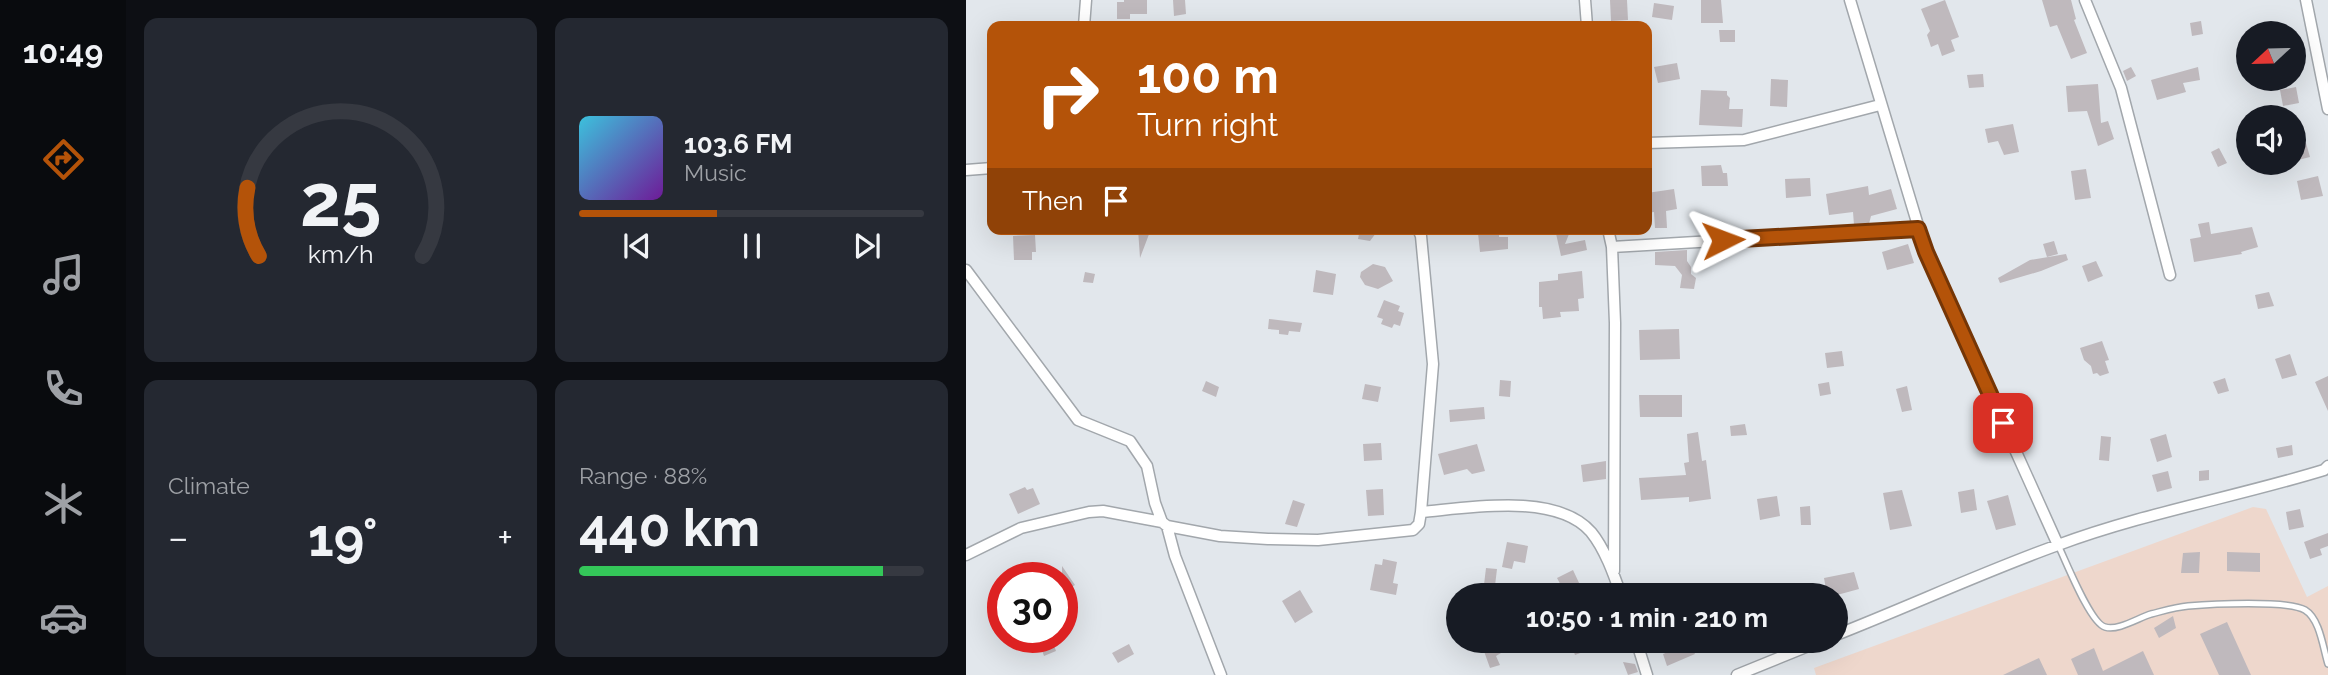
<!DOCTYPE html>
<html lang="en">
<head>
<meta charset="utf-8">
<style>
	:root { --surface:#171b24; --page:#242831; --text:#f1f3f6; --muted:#9ea1a6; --line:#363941; --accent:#b45309 }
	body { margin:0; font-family:Raleway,sans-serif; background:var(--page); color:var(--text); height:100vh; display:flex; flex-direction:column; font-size:26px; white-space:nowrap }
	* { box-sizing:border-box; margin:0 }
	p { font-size:23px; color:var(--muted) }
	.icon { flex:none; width:38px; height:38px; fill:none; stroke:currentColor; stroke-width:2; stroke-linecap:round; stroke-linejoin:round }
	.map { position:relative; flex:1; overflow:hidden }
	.panel { display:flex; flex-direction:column; gap:18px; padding:18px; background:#0d0f14; width:840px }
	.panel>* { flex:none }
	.guide { position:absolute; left:21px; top:21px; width:665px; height:214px; border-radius:14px; box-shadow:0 7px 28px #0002; background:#b45309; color:#fff; overflow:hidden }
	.needle { width:46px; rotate:248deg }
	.tools { position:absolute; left:1270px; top:21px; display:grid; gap:14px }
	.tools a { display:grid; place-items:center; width:70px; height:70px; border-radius:50%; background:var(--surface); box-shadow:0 7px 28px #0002; font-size:35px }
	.speed { position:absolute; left:21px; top:562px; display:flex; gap:14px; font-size:35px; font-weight:700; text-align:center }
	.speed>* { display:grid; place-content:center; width:91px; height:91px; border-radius:50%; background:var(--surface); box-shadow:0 7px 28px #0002; line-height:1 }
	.speed .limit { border:10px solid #d22; background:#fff; color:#111 }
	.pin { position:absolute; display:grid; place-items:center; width:60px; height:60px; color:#fff; margin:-30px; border-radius:14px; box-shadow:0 4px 10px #0006 }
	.me { position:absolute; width:77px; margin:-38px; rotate:87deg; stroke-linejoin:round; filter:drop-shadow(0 0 5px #0008) }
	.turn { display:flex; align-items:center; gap:24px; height:147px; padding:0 35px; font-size:32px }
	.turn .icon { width:91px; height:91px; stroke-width:2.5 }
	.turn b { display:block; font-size:49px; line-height:60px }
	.then { display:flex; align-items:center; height:66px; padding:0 35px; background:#0003; gap:14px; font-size:26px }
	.big { font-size:52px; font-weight:700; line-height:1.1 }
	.panel .widget { flex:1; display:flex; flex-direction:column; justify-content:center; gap:10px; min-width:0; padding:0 24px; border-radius:14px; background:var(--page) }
	.panel .dial { align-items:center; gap:0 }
	.dial svg { height:182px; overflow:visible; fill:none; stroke:var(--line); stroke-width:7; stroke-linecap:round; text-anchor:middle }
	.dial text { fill:var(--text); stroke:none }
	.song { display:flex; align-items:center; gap:21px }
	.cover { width:84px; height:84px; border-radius:10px; background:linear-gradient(135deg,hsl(190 70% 55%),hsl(280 70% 35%)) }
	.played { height:7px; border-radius:4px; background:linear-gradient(90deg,var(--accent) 40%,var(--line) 40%) }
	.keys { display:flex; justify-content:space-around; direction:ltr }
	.heat { display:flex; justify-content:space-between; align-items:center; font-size:38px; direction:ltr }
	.charge { height:10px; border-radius:5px; background:linear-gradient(90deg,#34c759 88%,var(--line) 0) }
	.panel .tiles { flex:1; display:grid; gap:18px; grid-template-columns:repeat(2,1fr) }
	.trip { position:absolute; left:480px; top:583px; width:402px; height:70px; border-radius:35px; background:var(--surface); box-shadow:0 7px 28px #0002; font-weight:700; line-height:70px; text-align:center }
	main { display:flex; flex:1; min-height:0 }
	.tabs { display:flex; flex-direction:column; width:126px; justify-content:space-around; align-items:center; background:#090b0e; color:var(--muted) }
	.tabs .icon { width:49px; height:49px }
	.tabs .on { color:var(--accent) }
	.tabs b { font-size:32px; color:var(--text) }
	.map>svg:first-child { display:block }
	.education { fill:#eed7cc }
	.building { fill:#bfb9bd }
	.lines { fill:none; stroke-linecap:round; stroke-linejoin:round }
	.service-casing { stroke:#a2a7ac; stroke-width:8 }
	.minor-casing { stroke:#a2a7ac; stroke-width:13 }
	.service { stroke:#fff; stroke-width:5 }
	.minor { stroke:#fff; stroke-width:10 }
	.route-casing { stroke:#753606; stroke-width:18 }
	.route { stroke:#b45309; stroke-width:12 }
</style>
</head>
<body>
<main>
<nav class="tabs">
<b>10:49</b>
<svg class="icon on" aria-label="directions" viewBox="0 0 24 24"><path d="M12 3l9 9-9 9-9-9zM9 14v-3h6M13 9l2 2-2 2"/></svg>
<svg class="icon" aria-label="music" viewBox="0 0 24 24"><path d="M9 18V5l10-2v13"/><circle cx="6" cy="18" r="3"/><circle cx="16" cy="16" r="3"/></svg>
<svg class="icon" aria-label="phone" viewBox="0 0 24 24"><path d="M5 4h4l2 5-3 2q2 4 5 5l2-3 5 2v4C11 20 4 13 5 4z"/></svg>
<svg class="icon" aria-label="climate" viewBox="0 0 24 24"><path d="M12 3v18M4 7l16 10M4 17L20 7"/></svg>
<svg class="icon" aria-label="car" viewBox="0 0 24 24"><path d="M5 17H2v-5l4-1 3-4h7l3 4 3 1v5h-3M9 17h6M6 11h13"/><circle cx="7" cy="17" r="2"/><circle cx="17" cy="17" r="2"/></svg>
</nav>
<section class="panel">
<div class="tiles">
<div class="widget dial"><svg viewBox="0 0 100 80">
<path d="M14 69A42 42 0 1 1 86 69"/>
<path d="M14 69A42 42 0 0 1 9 39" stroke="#b45309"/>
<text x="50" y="56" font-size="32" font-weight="700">25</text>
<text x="50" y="72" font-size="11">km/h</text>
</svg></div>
<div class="widget">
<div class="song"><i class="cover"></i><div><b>103.6 FM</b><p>Music</p></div></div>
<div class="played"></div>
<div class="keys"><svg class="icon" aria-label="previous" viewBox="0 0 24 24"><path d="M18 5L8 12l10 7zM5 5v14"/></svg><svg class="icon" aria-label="pause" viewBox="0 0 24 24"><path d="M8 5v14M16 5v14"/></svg><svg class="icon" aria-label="next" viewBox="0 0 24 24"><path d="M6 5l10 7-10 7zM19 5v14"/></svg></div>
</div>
<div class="widget"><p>Climate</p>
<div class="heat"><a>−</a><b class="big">19°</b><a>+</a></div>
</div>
<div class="widget"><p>Range · 88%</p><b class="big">440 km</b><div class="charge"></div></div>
</div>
</section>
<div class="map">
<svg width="1362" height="675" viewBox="0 0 1362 675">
	<rect width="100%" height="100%" fill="#e2e7ec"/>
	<path class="education" d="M1287,507l13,2 41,88 21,-11v89h-512l-2,-7z"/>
	<path class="building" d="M158,0h23v14h-17v5h-13v-17h7z
		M207,0h12l1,14 -12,2z
		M644,0h17l1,20 -17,1z
		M735,0h20l2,23h-22z
		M979,0l14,37 -8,3 4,11 -13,5 -4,-12 -7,3 -4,-12 3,-4 -9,-22z
		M1076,0h29l5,19 -2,1 13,33 -16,6 -14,-34 -7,2z
		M688,3l20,3 -2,14 -20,-3z
		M1235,21l2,13 -11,2 -2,-13z
		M753,30h16v12h-15z
		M711,63l3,16 -22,4 -4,-16z
		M1165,67l5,9 -9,5 -4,-10z
		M1232,67l2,13 -17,3 3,9 -29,8 -6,-20z
		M1017,74l1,13 -15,1 -2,-13z
		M805,79l17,1 -1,27 -17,-1z
		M1132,84l3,39 7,-2 6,18 -16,7 -11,-35 -19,1 -2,-26z
		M1330,87l3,16 -16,3 -3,-16z
		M735,90l26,1v4l3,3 -1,11h14l-1,18 -43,-2z
		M1047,124l6,28 -15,3 -6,-14 -10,2 -3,-14z
		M1340,143l4,14 -16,4v-15z
		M1253,148l8,15 -9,4 -7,-15z
		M755,165l2,8h4l1,13h-26l-1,-20z
		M1120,169l5,29 -16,2 -4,-29z
		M1352,176l5,20 -22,4 -4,-19z
		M844,178l1,18 -25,2 -1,-19z
		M902,186l1,9 22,-6 6,20 -26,7 -2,8 -15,1 -1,-13 -24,3 -3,-21z
		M708,189l3,20 -11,2 1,17h-12l-1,-16 -7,1v-20z
		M1243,222l2,12 41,-7 6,20 -17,5 1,2 -48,8 -4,-23 11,-2 -3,-13z
		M172,229h13l-11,29z
		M394,229h19l-9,12 -12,-2z
		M589,229h16l-6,15 20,-4 2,10 -26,6z
		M533,232v5h9v12l-28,3 -2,-19z
		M69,235l1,17h-4v8h-18l-1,-24z
		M1088,241l4,13 -11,3 -4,-13z
		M942,244l6,19 -27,7 -5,-18z
		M721,250v11l4,6v7l5,4 -2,11 -14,-1 2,-13 -7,-9 -20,-1v-13z
		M1100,254l2,6 -27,11 -41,12 -2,-5 32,-18z
		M1130,261l7,15 -15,6 -6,-16z
		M407,264l12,3 8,14 -15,8 -13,-4 -5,-8 1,-5z
		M350,270l20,4 -3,21 -20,-3z
		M616,271l2,27 -6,1 1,12 -19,1 1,5 -18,2 -1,-12h-3v-25l19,-2v-6z
		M119,272l10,2 -2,9 -10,-1z
		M1303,292l5,14 -16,3 -3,-14z
		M418,300l16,6 -2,5 6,2 -4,13 -6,-2 -2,4 -11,-4 2,-5 -6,-2z
		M303,319l33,4 -2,9 -11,-1 -1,4 -9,-1v-4l-11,-1z
		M713,329l1,30 -40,1 -1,-30z
		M1136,341l7,19 -4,1 4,12 -9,3 -3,-3 -4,1 -2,-8 -7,-6 -4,-12z
		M876,351l2,15 -17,2 -2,-15z
		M1324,354l7,21 -15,4 -7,-20z
		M1362,376v35l-13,-29z
		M1259,378l4,13 -11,3 -5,-12z
		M534,380l11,1 -1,16 -11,-1z
		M240,381l13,6 -3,10 -14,-6z
		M863,382l2,12 -11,2 -2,-12z
		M399,384l16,3 -3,15 -16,-3z
		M941,386l5,24 -10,2 -6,-23z
		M673,395h43v22h-42z
		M518,407l1,12 -35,3 -1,-12z
		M779,424l2,11 -16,1 -1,-10z
		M732,432l4,29 4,-1 5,39 -22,3v-5l-48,3 -2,-22 47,-3 -2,-12 5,-1 -2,-28z
		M1200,434l6,23 -15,5 -7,-23z
		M1135,436l10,1 -2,24 -10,-1z
		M415,443l1,17 -18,1 -1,-17z
		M511,444l8,27 -13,3 -5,-5 -23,6 -6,-21z
		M1326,445l1,10 -15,3 -2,-10z
		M640,461v18l-23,3 -2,-17z
		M1243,470v10l-10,1v-10z
		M1202,471l4,17 -15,4 -5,-17z
		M59,487l2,3 6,-2 7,16 -22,10 -9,-20z
		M417,489l1,26 -16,1 -2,-26z
		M1008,489l3,21 -16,3 -3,-21z
		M936,490l10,36 -22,4 -7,-37z
		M1042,495l8,30 -20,5 -9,-29z
		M811,496l3,20 -20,4 -3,-21z
		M327,500l12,4 -8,23 -12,-3z
		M844,506l1,19h-10l-1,-18z
		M1334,509l4,18 -15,3 -3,-18z
		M1362,533v13l-8,3 2,6 -12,4 -6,-17z
		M541,542l21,4 -3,17 -11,-2 -2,8 -10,-2z
		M1234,552l-1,21h-18l2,-20z
		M1261,552l33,1v19l-33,-1z
		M417,559l14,3 -4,21 5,1 -2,11 -26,-5 5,-26 7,1z
		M96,566l13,19 -13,8z
		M520,568l11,1 -3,25 -11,-1z
		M607,570l7,15 -15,8 -8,-15z
		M888,572l5,17 -22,6h-10l-3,-17z
		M334,590l13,22 -18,11 -13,-22z
		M1207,616l3,12 -17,10 -5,-10z
		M1261,622l24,53h-32l-19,-41z
		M71,637h14l5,14 -12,5z
		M514,640h10l2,6 7,-2 2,9 -5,3 4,9 -10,3z
		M617,640h5l3,9 -16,6 -4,-11z
		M724,643l5,11 -28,12 -4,-12z
		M163,644l5,10 -16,9 -6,-10z
		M1128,648l9,23 40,-20 11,24h-76l-7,-16z
		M1073,658l8,17h-44z
		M657,662l12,2 3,8 -10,3z"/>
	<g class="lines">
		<defs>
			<path id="service" d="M1092,545c8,16 32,78 47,82 13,4 33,-9 46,-13 12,-3 25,-7 37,-8 22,-2 100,-6 117,4 15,9 18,38 23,54"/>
			<path id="minor" d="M619,0l2,26
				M884,0l76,252 132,293
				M1119,0l36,88 49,187
				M1340,0l22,109
				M118,26l2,-26
				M681,143l97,-3 136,-35
				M0,170l26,-2
				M452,229l3,7 12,128 -12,148c47,-4 135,-20 170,20 14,17 23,43 30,63
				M642,229l4,18 3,76 -1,248
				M646,247l306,-18
				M0,270l112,150 52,21 17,25 8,37 7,19 5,4 8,30 46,119
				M201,526l53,10 48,3 50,1 95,-10 6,-6 2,-12
				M0,555l55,-27 68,-16 14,-1 59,11
				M870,635c74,-29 147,-63 222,-90 86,-32 178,-48 266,-75l4,-4
				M670,640l11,35
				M771,675l86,-35"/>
		</defs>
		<use href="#service" class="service-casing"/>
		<use href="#minor" class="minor-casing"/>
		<use href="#service" class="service"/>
		<use href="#minor" class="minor"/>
	</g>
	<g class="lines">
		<defs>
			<path id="route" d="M757,240l195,-11 8,23 77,171"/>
		</defs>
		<use href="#route" class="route-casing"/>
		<use href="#route" class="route"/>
	</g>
</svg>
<div class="tools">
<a><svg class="needle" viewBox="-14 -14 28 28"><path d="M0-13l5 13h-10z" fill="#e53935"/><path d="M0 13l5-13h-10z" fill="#9ea1a6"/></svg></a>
<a><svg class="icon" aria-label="sound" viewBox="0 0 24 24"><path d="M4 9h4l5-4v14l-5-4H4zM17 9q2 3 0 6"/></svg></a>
</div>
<div class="speed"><div class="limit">30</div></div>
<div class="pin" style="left:1037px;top:423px;background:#d93025"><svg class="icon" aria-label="arrive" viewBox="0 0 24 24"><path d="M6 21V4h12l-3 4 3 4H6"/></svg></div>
<svg class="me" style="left:757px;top:240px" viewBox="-20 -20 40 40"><path d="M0-17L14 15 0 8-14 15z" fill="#b45309" stroke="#fff" stroke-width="4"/></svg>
<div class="trip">10:50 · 1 min · 210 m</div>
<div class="guide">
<div class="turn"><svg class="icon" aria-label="right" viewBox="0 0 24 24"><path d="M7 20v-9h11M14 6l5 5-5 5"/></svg><div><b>100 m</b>Turn right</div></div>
<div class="then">Then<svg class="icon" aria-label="arrive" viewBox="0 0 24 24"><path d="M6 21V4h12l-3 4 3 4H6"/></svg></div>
</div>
</div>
</main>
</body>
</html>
